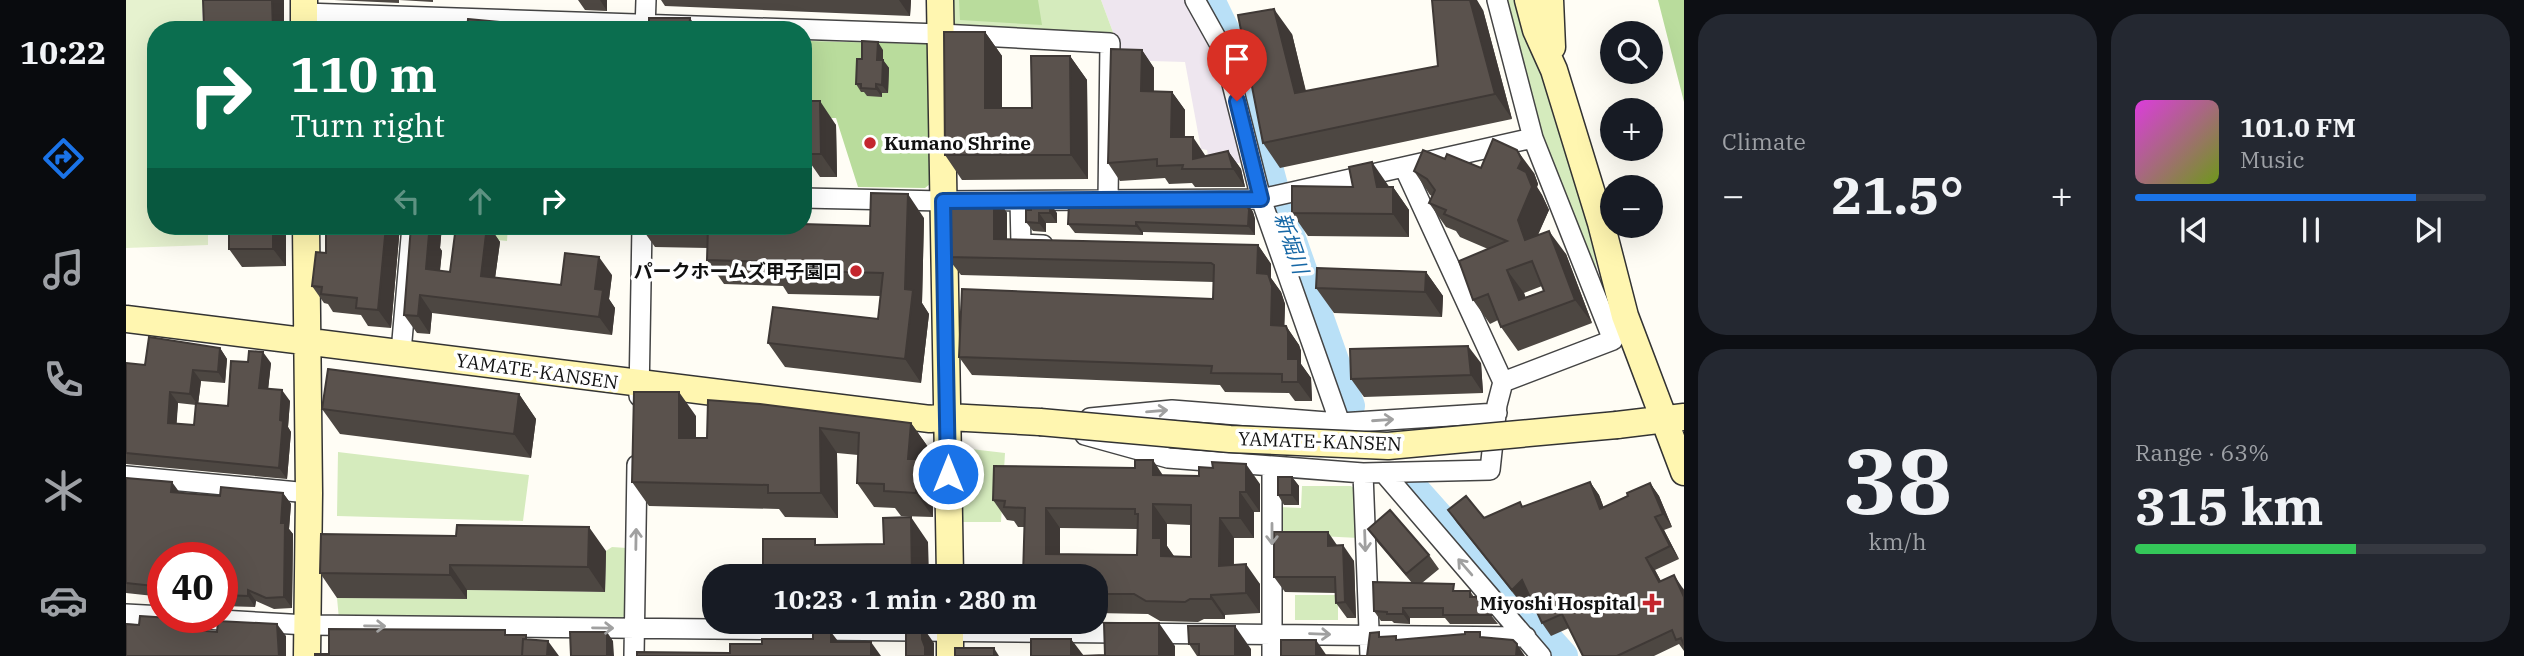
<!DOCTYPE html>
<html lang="en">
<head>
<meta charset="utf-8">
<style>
	:root { --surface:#171b24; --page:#242831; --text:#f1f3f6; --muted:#9ea1a6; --line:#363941; --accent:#1a73e8 }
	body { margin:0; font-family:"IBM Plex Serif","Noto Sans JP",serif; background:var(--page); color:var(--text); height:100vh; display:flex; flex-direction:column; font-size:26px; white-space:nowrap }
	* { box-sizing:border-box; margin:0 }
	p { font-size:23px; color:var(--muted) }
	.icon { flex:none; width:38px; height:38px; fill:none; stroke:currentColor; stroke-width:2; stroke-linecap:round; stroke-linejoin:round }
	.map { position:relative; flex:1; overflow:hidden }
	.drawer { display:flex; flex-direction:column; gap:14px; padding:14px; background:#0d0f14; width:840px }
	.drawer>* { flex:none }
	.guide { position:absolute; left:21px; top:21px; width:665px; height:214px; border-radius:28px; box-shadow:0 7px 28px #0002; background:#0b6e4f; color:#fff; overflow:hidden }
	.tools { position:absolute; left:1474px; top:21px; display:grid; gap:14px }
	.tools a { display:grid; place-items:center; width:63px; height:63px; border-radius:50%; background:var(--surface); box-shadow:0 7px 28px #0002; font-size:35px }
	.speed { position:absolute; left:21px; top:542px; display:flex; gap:14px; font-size:35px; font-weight:700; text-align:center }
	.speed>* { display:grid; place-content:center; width:91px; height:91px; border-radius:50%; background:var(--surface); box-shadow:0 7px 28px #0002; line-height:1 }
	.speed .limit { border:10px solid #d22; background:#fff; color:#111 }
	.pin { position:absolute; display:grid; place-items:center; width:60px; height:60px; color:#fff; margin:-72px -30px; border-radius:50% 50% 50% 0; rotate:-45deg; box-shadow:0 0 7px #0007 }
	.pin .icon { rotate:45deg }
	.me { position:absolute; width:77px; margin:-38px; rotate:0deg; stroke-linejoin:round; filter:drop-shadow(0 0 5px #0008) }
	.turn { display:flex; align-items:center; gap:24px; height:147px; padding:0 28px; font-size:32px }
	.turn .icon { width:91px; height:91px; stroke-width:2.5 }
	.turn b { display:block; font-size:49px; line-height:60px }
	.lanes { display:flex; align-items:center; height:66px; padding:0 28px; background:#0003; justify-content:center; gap:35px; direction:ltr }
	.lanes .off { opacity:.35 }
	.big { font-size:52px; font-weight:700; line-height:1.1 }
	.drawer .tile { flex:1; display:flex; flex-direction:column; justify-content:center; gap:10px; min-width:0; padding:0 24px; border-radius:28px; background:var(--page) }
	.drawer .dial { align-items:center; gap:0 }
	.dial b { font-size:91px; line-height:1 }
	.song { display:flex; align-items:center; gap:21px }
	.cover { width:84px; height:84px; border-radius:10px; background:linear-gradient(135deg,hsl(300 70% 55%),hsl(80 70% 35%)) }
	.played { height:7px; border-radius:4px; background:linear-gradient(90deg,var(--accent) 80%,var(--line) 80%) }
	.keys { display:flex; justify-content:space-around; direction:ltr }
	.heat { display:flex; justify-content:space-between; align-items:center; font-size:38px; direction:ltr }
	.charge { height:10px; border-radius:5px; background:linear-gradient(90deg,#34c759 63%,var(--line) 0) }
	.drawer .tiles { flex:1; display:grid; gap:14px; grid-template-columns:repeat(2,1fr) }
	.trip { position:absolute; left:576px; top:564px; width:406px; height:70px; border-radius:28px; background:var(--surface); box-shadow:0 7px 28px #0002; font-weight:700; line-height:70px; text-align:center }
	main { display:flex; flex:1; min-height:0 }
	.menu { display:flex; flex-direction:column; width:126px; justify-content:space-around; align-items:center; background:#090b0e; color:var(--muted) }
	.menu .icon { width:49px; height:49px }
	.menu .on { color:var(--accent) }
	.menu b { font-size:32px; color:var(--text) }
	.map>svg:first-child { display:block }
	.industrial { fill:#eee6ef }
	.green { fill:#d5ebbd }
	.forest { fill:#b9dc9c }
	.pitch { fill:#e6f2cf }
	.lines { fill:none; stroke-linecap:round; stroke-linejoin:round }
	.river { stroke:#b9e0f7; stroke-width:30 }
	.street-casing { stroke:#444; stroke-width:22 }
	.secondary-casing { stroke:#333; stroke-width:29 }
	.street { stroke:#fff; stroke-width:19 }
	.secondary { stroke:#fff6b0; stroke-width:26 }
	.secondary-bridge-casing { stroke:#333; stroke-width:29; stroke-linecap:butt }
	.secondary-bridge { stroke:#fff6b0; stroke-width:26 }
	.wall { fill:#4d4742; fill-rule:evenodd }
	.shaded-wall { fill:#3f3936 }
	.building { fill:#5a524d; stroke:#3f3936; stroke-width:2; fill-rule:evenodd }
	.oneway { stroke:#a0a0a0 }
	.route-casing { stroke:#114b97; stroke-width:18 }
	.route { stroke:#1a73e8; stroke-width:12 }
	.poi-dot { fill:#c4262e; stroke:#fff; stroke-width:2.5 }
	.labels { text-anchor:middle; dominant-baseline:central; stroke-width:7; stroke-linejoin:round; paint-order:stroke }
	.poi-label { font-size:19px; font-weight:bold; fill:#111; stroke:#fff; text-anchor:end }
	.street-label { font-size:19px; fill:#111; stroke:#fff }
	.water-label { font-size:21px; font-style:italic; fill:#1768a6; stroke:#fff }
</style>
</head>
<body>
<main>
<nav class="menu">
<b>10:22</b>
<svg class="icon on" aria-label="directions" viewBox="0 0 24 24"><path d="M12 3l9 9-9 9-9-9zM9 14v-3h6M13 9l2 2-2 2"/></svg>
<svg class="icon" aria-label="music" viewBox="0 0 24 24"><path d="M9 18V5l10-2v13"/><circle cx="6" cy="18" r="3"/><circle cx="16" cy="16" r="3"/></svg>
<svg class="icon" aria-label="phone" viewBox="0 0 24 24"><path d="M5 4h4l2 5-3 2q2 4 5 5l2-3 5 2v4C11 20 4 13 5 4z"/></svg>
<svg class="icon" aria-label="climate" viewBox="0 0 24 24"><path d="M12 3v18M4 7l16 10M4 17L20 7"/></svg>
<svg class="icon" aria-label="car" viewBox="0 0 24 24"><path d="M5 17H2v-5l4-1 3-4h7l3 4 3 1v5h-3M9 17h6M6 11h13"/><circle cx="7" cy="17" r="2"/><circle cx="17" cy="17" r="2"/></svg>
</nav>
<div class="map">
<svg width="1558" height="656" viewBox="0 0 1558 656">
	<rect width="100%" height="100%" fill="#fffdf5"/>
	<path class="industrial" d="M975,0h87l28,51 29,110 -34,10 -4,-21 -6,-1 -16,-87 -68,-2 -3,-25z"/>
	<path class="green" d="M822,0h153l13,35 -160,-7z
		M1378,0h16l35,122 29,79 13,68 -4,1 -50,-127z
		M326,226h56l-1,15 -56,-6z
		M845,449l34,4 -4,69h-40l-1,-66z
		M212,452l191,23 -6,46 -186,-5z
		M1176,486h49l4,3 4,49 -81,-4v-27l23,1z
		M486,547l15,1 -2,67 -6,6 -280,-2 -2,-21 130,1v-9l138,2 1,-41z
		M1169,595h43v25h-43z"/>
	<path class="forest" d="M833,0h79l4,25 -82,-5z
		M1532,0h26v102z
		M684,41l117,3 3,140 -5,4 -67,-1 -22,-69h-24z"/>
	<path class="pitch" d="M0,0h76v30h-46v196h52v19l-82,3z"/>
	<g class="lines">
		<path class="river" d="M1084,0l30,62 35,131 75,213
			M1288,489l149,167"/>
		<defs>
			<path id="street" d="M1069,0l29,52 37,147 79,224
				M1371,0l36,138 80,202 -110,42
				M178,13l637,21 169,9 -2,157
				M519,30l1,-30
				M677,198l140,3 318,-2 272,-61
				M894,201l1,43 22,1
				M275,352l11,-126
				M513,396l3,-170
				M964,418l82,-8 168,13 157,-10
				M959,435l83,23 195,15 127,-3 7,-65 6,-23 -99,-215
				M1146,466v190
				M1237,473l7,183
				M1258,473l157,183
				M0,476l183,17
				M0,614l37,2
				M60,618l121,7 1219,12
				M508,656l3,-191"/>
			<path id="secondary" d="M178,0v30
				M814,0l10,576
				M1402,0l8,30 18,40 47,153 24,93 59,156
				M1424,0l2,47
				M180,226l3,267 -2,163
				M0,319c268,34 536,68 804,100l18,-2 92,5
				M1491,425l67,-8
				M824,621v35"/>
		</defs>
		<use href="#street" class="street-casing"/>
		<use href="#secondary" class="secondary-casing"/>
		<use href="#street" class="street"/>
		<use href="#secondary" class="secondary"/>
		<defs>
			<path id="secondary-bridge" d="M914,422l190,17 158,7 229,-21"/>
		</defs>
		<use href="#secondary-bridge" class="secondary-bridge-casing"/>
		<use href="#secondary-bridge" class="secondary-bridge"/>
	</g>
	<path class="wall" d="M208,0h99v2l-34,-2v3z
		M452,0h29v11l-22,-1z
		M535,0h250l-1,16 -245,-10z
		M1357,10l29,109 -232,49 -17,-25 29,-109 14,57 132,-25z
		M859,32l17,24v52h30l38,-52 17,24 1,99 -126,1 -17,-25z
		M757,50v10l6,8 -1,25h-6v4l-15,-1 -3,-4h-3l-5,-8 6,-25z
		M1016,50l12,18v24h18l13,18v27l20,19 23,-5 13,18 4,18h-50l-3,-4 -23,1 -4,-6 -45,3 -12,-18z
		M677,101l33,24 1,52h-17l-16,-23z
		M1319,159l36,9 53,5 4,11 -1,3 5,8 7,15 -11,25 28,19 26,69 -74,28 -17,-24 -3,-7 -8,4 -17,-24 15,-51 -28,-12 -4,-6 -10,-4 -17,-24 3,-7 -2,-1 -16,-24zM1416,286l2,5 -19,6 -1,-4z
		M1262,185l1,2h4l16,23v27l-101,-1 -16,-23 61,-26z
		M868,194l13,19v26l251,6 13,19v14l10,14 4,12 -1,22h2l13,19 2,6v13l10,14 1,23h-17l-6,-8 -64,-1 -5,-7 -248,-10 -13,-18 254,-58 1,-17 -253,-7 -14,-18z
		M1120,202l7,10 2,7v16l-112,-3v3l-68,-2 -7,-9 119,-17z
		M900,210l31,3v10h-11v9l-13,-1 -7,-9z
		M798,218l-2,85 7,11 -8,69 -136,-16 -17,-24 110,-24 3,-23 -93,-2 -5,-8 -59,-2 -17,-24 1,-12 -53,-1 -15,-21h230z
		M160,226v40l-44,1 -13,-18z
		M197,226h77l-9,102 -23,-2 -7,-11 -28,-3 -5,-8 -4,-1 -12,-17 14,-33v-22z
		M285,226h31l-2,22 2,3 -2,20 10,1 6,-46h33l11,16 -5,36 66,7 51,-10 -3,24 6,9 -3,27 -180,-22 -2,21 -13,-1 -13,-18z
		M1300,272l17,24 -1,21 -108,-4 -18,-25z
		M94,348l7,11 -2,24 -24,-2 -3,23 30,2 43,-43 -3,26 22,12 -2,26 3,5 -4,47 -161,-15v-101l19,2zM52,403l18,2 -2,20 -18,-1z
		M1355,363l2,30 -119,4 -13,-18z
		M393,394l17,25 -5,39 -191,-24 -18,-25z
		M582,400l203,23 17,24 -2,27 7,9v34l-32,-1 -6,-8 -21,-1 -17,-24 1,-28 -21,-2 1,65 -53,-1 -6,-8 -130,-3 -17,-24 64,-66v22h11z
		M1037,475l97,9v28h-6v26h-20v27l26,19v29l-35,2v4h-21l-6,3 -38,-1 -12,-7 -52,-1v-37h-73l2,-49h-7l-4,-6 -7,-1 -14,-20zM1041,524l24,1v32l-17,-1 -7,-10zM934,528l77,1v26l-77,-1z
		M1166,477l7,9v19h-15l-6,-10z
		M0,478l53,15 41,3 63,-3 8,11 -2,25 4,5 -1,74 -18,1 -18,-8 -1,6 -33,-1v-48h-59v39l-37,-4z
		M1464,482l9,13 5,13 46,-25 9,13 13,31 -8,3 15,29 -24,11 6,11 22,7 1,2v61l-5,-7 -25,12h-71l-14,-28 -18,8 -9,-13 -13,-28 -8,8 -64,-80 -9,-13 36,8 39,-11z
		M1242,529l61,26 10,14 -17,14 36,8h12l4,6 17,18 7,9h-48l-5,-6h-35v6l-16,-1 -2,-2h-11l-7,-10 38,-28 -34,-40z
		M330,536l150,15 -1,41 -138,-2v9l-130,-1 -17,-25z
		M1211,546l17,15 2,57h-9l-11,-15v-10l-51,-1 -11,-15z
		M1062,626l63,23v7h-54l-8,-12z"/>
	<path class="shaded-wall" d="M146,0h12v30h-11z
		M474,0h7v11z
		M773,0h12l-1,16z
		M1344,0h7l6,10 29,109 -17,-25z
		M1148,9l18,25 20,84 -17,-25z
		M564,18l8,12h-9z
		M373,22l5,8h-5z
		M859,32l17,24v77l-17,-25z
		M752,42l5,8v15v-5l6,8 -1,25 -6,-8 -5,-25z
		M1016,50l12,18 -1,42 -12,-19z
		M944,56l17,24 1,99 -17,-24z
		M750,84l6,9v4l-6,-8z
		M1046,92l13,18 -1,45 -13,-18z
		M694,101l16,24 1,52 -16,-23z
		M1067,137l12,18 1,14 -13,-10z
		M1391,150l17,23 4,11 -1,3 5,8 7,15 -15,33 -9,-3 -7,-20z
		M1102,151l13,18 4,18 -12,-18z
		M1246,162l16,23 5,25 -16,-23z
		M1267,187l16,23v27l-16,-23z
		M782,194l16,24 -2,85 7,11 -8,69 -16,-24v-70z
		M868,194l13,19v44l-13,-18z
		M1120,202l7,10 2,7v16l-7,-9z
		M924,203l7,10v10l-7,-10z
		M913,213l7,10v9l-7,-9z
		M1010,222l7,10v3l-7,-9z
		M147,226h13v40l-13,-17z
		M260,226h14l-9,102 -13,-18z
		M302,226h14l-2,22 2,3 -4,36 -12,-18z
		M361,226h2l11,16 -7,51 -12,-17z
		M1423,231l17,23 26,69 -17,-23z
		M1132,245l13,19v14l10,14 4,12 -1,40 -13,-19 -14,-52z
		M473,257l13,18 -3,24 6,9 -3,27 -13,-18 -4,-28z
		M1381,270l17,23 9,23 -14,-16z
		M1300,272l17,24 -1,21 -17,-25z
		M294,295l12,18 -2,21 -12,-18z
		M1160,326l13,19 2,6v13l10,14 1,23 -14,-19 -10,-23z
		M1342,346l13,17 2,30 -12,-18z
		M94,348l7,11 -2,24 -7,-11z
		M137,352l8,11 -4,36 -8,-11z
		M67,370l8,11 -3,24 -8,-11z
		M156,390l8,11 -2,26 3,5 -4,47 -8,-11 1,-48z
		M44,392l8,11 -2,31 -8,-11z
		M553,392l17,24v46l-17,-24z
		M393,394l17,25 -5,39 -17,-24z
		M785,423l17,24 -2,27 7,9v34l-17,-24 -8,-34z
		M694,428l17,25 1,65 -17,-25z
		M1027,460l13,20 -13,-5z
		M1120,464l14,20v28l-14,-20z
		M1166,477l7,9v19l-7,-10z
		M46,482l8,11 -9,-1z
		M1464,482l9,13 10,27 -9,-13z
		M1524,483l9,13 13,31 -9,-13z
		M1114,492l14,20v26l-14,-20z
		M157,493l8,11 -2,25 4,5 -1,74 -8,-11 -3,-74z
		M1027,504l14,20v22l8,12 -14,-2 -8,-18z
		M920,508l14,20v46l-14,-20z
		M785,517l17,25 1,34h-17z
		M1529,517l9,13 15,29 -9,-13z
		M1094,518l14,20 -1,47 -14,-19z
		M463,527l17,24 -1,41 -17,-25z
		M1202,532l11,16 -11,-2z
		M1217,545l11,16 2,57 -11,-16z
		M1520,558l9,12 13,25 -9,-13z
		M1120,564l14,20v29l-14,-20z
		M324,565l17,25v9l-17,-24z
		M1548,575l10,15v7z
		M1396,580l9,13 -10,10 -9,-13z
		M122,590l8,11 -1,6 -7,-11z
		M1085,595l14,20v4l-14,-20z
		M1277,608l7,10v6l-7,-10z
		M59,619l9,12 -9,-2z
		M1033,623l16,23v10h-16z
		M151,624l9,12v20h-7z
		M796,626l12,17v13h-9l-3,-17z
		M1109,626l16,23v7h-16z
		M481,632l6,9 1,15h-7z
		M705,632l10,13 -10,-3z
		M945,639l13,17h-13z
		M1190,640l11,16 -11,-1z
		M422,641l11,15h-12z
		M745,642l10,14h-10z
		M1391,644l8,12h-9z
		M868,648l5,8h-5z"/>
	<path class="building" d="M77,0h69l1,30h-69z
		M1306,0h38l25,94 -232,49 -25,-128 36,-6 21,84 143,-27z
		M523,18h41l-1,12h-40z
		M342,19l31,3v8h-32z
		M456,22l33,1v7h-34z
		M818,32h41v76h47l-1,-52h39l1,99h-126z
		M736,41l16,1 -1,18h6l-1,25 -6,-1v5l-15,-1v-4h-5l1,-25h5z
		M985,49l31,1 -1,41 31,1 -1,45h22v22l35,-8 5,18h-51l1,-4 -26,1v-7l-49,4z
		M677,101h17l1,53h-17l1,-40h-2z
		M1367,139l24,11 5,10 -4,8 8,4 6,15 -14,33 7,20 24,-9 26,69 -74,27 -13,-33 -15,6 -14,-39 48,-20 -63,-27 2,-4 -17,-7 6,-13 -8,-11 -13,-8 9,-21 22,9 2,-5 34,14zM1406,261l12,30 -25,9 -12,-30z
		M1246,162l5,25h16v27l-101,-1v-27l61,1 -4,-20z
		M745,193l37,1 -3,95 8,1 -8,69 -137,-16 5,-36 105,12 5,-46 -111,-3v-8l-65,-2 1,-34h95v-2l67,2z
		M820,194h48v45l264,6 -1,28 11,1 4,12 -1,39 15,1 2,6v27h10v23h-16v-8l-71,-1 1,-7 -253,-9 3,-68 251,10 1,-34 -3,-2 -264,-6z
		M1120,202l3,8 -1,16 -112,-4v4l-68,-2 1,-21h67v3l51,1v-4z
		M905,203h19v10h-11v10l-13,-1v-12h5z
		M103,226h44v23h-44z
		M200,226h60l-8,84 -22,-2 1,-10 -36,-4 1,-7 -10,-1 4,-34 10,1z
		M285,226h17l-1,7 2,1 -3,35 24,3 6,-46h31l-6,50 80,9 4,-32 34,4 -4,32 8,1 -4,27 -179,-22 -2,21 -14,-1z
		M1191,268l109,4 -1,20 -109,-4z
		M23,337l71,11 -2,24 -25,-2 -3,24 -20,-2 -2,31 26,2 2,-22 32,3 3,-45 17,1 1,-11 14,1 -4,36 23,2 -2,30 3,1 -4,47 -153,-15v-90l19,2z
		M1342,346l3,29 -120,4 -1,-30z
		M202,369l191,25 -5,40 -192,-25z
		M508,392h45v46h28l1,-38 52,4 151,19 -3,36h8v34l-32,-2v-7l-27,-1 2,-50 -39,-5 1,65h-53v-8l-136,-3z
		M1009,460h18v15l46,1v-9l14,1 -1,-6 34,2v28h-6v26h-20l-1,48 27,-2v29l-35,2v4h-21l-5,3 -39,-1 -12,-7h-38v-18h-73l2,-68 -21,-1 1,-6 -12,-1 1,-34 141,2zM1027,504l38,1v52l-30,-1v-18h-8zM920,508l89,1v5h3l-1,41 -91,-1z
		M1152,477h14v18h-14z
		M0,478l46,4 -1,10 49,4 1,-9 62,6 -2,30h4l-1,74 -18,1 -18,-8v6l-26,-1v-37h-59v29l-37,-4z
		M1464,482l10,27 28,-13 -1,-3 23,-10 13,31 -8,3 15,29 -24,12 13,24 15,-7 10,22v48l-3,-7 -5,2 -4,-10 -55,26h-34l-21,-42 -20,9 -20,-43 -10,10 -64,-80 18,-14 18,22 36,-16 2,5z
		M1264,510l39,45 -23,19 -38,-45z
		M785,517l1,59h-149v-37h52v6l69,-1 -1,-26z
		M331,525l132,2 -1,40 -138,-2v10l-130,-2 1,-39 135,2z
		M1148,532h54v14l15,-1 2,57 -9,1 -1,-26h-61z
		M1247,582l81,2 -1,7h17v6h6l15,18h-48v-7h-40v6h-16v-2l-13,-1z
		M14,616l45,3v10l32,3 1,-11 59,3 2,32h-153v-32l13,1z
		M978,623h55v33h-79l25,-1z
		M780,625l16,1v13l3,8v9h-19z
		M1062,626h47v30h-36v-12h-10z
		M203,629l176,1v5h21v4h-3l-1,17h-207v-2h14z
		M687,631l18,1v10h40v14h-234v-4l93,1v-9h32v-5h51z
		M444,632h37v24h-36z
		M1253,632v5l17,-1v4l69,-6v-2h15v5l33,3 4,4 -1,12h-235v-16h35v15l51,1 3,-23z
		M397,639l25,2 -1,15h-25z
		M905,639h40v17h-40z
		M829,648h39v8h-39z"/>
	<defs><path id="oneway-shaft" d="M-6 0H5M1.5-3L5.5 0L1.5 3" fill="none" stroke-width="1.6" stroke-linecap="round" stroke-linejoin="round" transform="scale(1.75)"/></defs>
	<g class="oneway">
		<use href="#oneway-shaft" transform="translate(1031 411) rotate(-5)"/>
		<use href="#oneway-shaft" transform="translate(1257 420) rotate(-4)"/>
		<use href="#oneway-shaft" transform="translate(1146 534) rotate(90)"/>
		<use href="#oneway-shaft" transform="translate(510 539) rotate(-89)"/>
		<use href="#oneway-shaft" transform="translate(1239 541) rotate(88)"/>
		<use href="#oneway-shaft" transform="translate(1339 567) rotate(-131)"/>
		<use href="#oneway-shaft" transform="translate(249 626) rotate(1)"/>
		<use href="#oneway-shaft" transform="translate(477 628) rotate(1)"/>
		<use href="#oneway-shaft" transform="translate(1194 634) rotate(2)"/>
	</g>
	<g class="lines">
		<defs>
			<path id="route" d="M822,474l-5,-273 318,-2 -24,-98"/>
		</defs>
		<use href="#route" class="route-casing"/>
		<use href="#route" class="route"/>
	</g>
	<g class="poi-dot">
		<circle cx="744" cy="143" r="7"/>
		<circle cx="730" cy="271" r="7"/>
		<path d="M1522.5 592.5h7v7h7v7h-7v7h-7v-7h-7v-7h7z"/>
	</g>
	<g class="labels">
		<g class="poi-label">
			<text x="758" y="143" text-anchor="start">Kumano Shrine</text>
			<text x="716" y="271">パークホームズ甲子園口</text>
			<text x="1510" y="603">Miyoshi Hospital</text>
		</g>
		<g class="street-label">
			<text transform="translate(411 371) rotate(8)">YAMATE-KANSEN</text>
			<text transform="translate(1194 441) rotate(2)">YAMATE-KANSEN</text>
		</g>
		<g class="water-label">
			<text transform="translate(1166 243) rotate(71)">新堀川</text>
		</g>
	</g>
</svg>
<div class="tools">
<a><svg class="icon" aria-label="search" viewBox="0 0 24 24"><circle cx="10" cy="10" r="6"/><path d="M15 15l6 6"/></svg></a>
<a>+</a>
<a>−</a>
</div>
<div class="speed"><div class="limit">40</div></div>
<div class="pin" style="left:1111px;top:101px;background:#d93025"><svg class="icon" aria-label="arrive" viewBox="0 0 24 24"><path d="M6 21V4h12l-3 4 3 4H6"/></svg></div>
<svg class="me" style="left:822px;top:474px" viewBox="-20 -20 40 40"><circle r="17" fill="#1a73e8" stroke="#fff" stroke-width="3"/><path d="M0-11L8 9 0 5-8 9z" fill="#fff"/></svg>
<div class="trip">10:23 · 1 min · 280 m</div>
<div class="guide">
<div class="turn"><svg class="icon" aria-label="right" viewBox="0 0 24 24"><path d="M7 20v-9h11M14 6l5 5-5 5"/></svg><div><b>110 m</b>Turn right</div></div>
<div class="lanes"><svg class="icon off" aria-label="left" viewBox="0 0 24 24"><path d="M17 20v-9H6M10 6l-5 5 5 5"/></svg><svg class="icon off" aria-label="ahead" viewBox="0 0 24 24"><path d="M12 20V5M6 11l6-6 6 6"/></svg><svg class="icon" aria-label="right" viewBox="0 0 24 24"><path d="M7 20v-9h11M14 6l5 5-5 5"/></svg></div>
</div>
</div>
<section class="drawer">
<div class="tiles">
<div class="tile"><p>Climate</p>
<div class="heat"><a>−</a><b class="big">21.5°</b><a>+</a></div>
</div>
<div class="tile">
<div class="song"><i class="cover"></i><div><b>101.0 FM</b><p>Music</p></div></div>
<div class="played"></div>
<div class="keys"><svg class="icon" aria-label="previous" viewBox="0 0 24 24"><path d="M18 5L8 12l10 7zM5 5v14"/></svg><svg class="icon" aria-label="pause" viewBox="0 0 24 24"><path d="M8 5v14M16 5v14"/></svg><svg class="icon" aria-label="next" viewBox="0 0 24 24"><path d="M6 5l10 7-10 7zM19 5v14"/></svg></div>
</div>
<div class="tile dial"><b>38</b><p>km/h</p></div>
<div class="tile"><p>Range · 63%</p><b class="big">315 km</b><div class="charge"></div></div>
</div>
</section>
</main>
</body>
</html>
